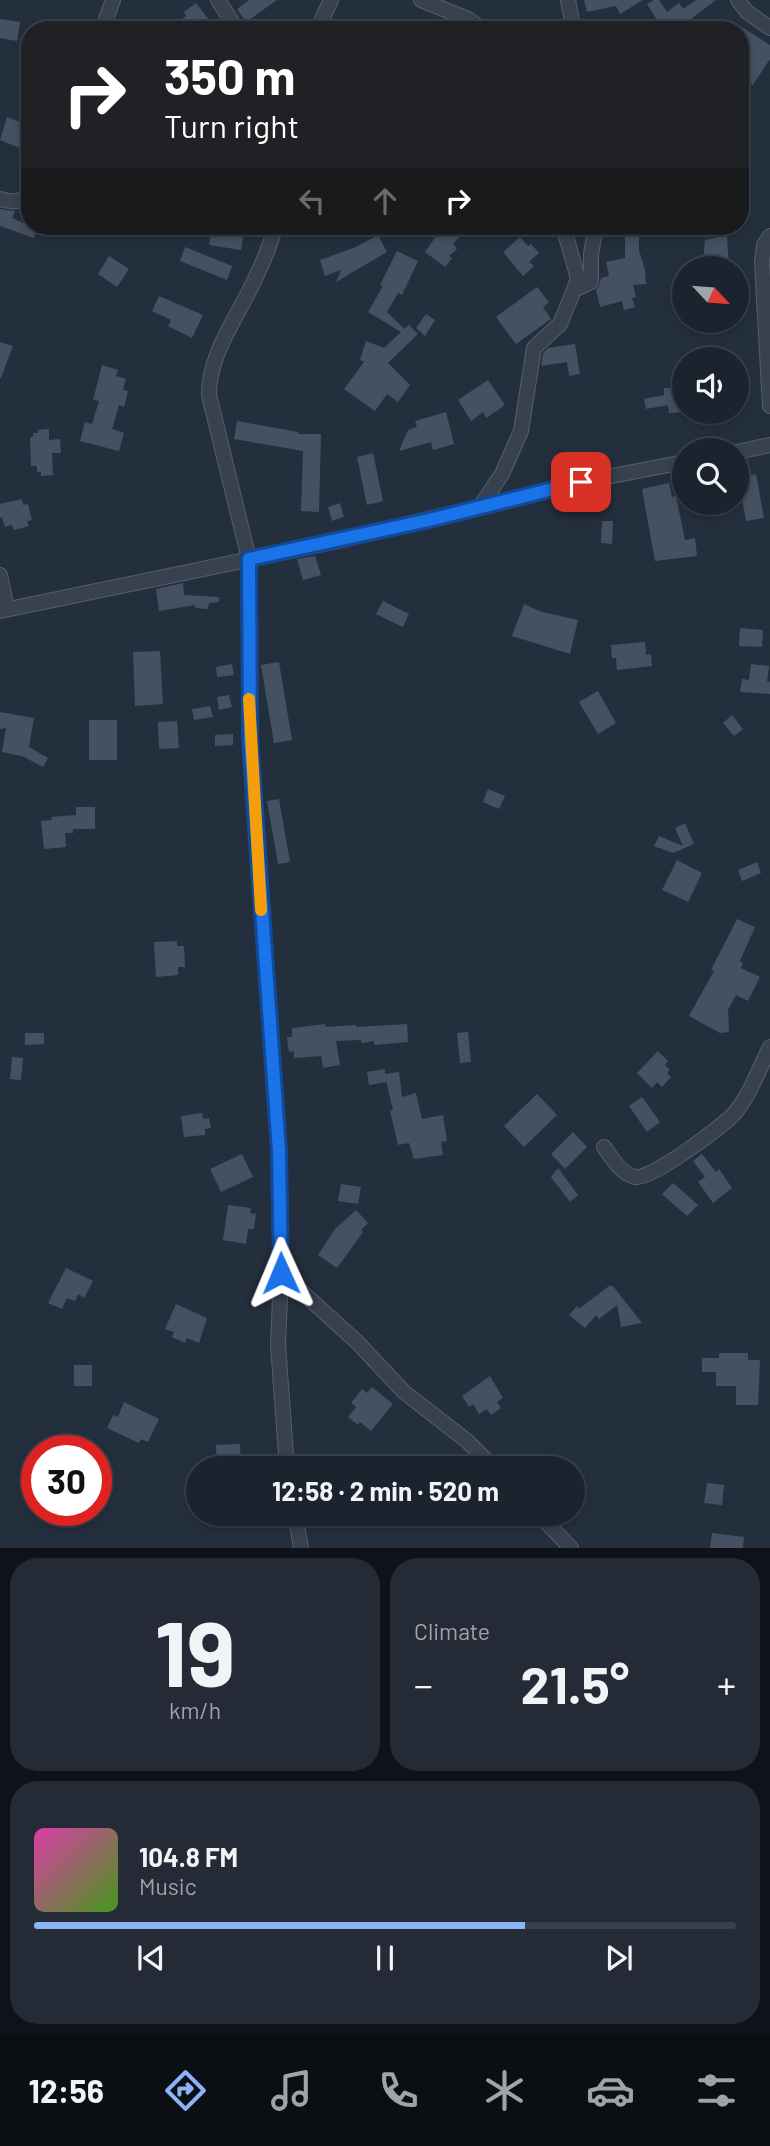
<!DOCTYPE html>
<html lang="en">
<head>
<meta charset="utf-8">
<style>
	:root { --surface:#1b232e; --page:#242b36; --text:#f1f3f6; --muted:#a0a4aa; --line:#39404a; --accent:#8ab4f8 }
	body { margin:0; font-family:Barlow,sans-serif; background:var(--page); color:var(--text); height:100vh; display:flex; flex-direction:column; font-size:26px; white-space:nowrap }
	* { box-sizing:border-box; margin:0 }
	p { font-size:23px; color:var(--muted) }
	.icon { flex:none; width:38px; height:38px; fill:none; stroke:currentColor; stroke-width:2; stroke-linecap:round; stroke-linejoin:round }
	.map { position:relative; height:1548px; overflow:hidden }
	.sheet { display:flex; flex-direction:column; gap:10px; padding:10px; background:#0f1319; flex:1 }
	.sheet>* { flex:none }
	.guide { position:absolute; left:21px; top:21px; width:728px; height:214px; border-radius:28px; box-shadow:0 4px 10px #0003,0 0 0 2px var(--line); background:#202124; color:#fff; overflow:hidden }
	.needle { width:46px; rotate:116deg }
	.controls { position:absolute; left:672px; top:256px; display:grid; gap:14px }
	.controls a { display:grid; place-items:center; width:77px; height:77px; border-radius:50%; background:var(--surface); box-shadow:0 4px 10px #0003,0 0 0 2px var(--line); font-size:35px }
	.speed { position:absolute; left:21px; top:1435px; display:flex; gap:14px; font-size:35px; font-weight:700; text-align:center }
	.speed>* { display:grid; place-content:center; width:91px; height:91px; border-radius:50%; background:var(--surface); box-shadow:0 4px 10px #0003,0 0 0 2px var(--line); line-height:1 }
	.speed .limit { border:10px solid #d22; background:#fff; color:#111 }
	.pin { position:absolute; display:grid; place-items:center; width:60px; height:60px; color:#fff; margin:-30px; border-radius:14px; box-shadow:0 4px 10px #0006 }
	.me { position:absolute; width:77px; margin:-38px; rotate:359deg; stroke-linejoin:round; filter:drop-shadow(0 0 5px #0008) }
	.turn { display:flex; align-items:center; gap:24px; height:147px; padding:0 28px; font-size:32px }
	.turn .icon { width:91px; height:91px; stroke-width:2.5 }
	.turn b { display:block; font-size:49px; line-height:60px }
	.lanes { display:flex; align-items:center; height:66px; padding:0 28px; background:#0003; justify-content:center; gap:35px; direction:ltr }
	.lanes .off { opacity:.35 }
	.big { font-size:52px; font-weight:700; line-height:1.1 }
	.sheet .widget { flex:1; display:flex; flex-direction:column; justify-content:center; gap:10px; min-width:0; padding:0 24px; border-radius:28px; background:var(--page) }
	.sheet .dial { align-items:center; gap:0 }
	.dial b { font-size:91px; line-height:1 }
	.song { display:flex; align-items:center; gap:21px }
	.cover { width:84px; height:84px; border-radius:10px; background:linear-gradient(135deg,hsl(320 70% 55%),hsl(100 70% 35%)) }
	.played { height:7px; border-radius:4px; background:linear-gradient(90deg,var(--accent) 70%,var(--line) 70%) }
	.keys { display:flex; justify-content:space-around; direction:ltr }
	.heat { display:flex; justify-content:space-between; align-items:center; font-size:38px; direction:ltr }
	.sheet .tiles { flex:1; display:grid; gap:10px; grid-template-columns:1fr 1fr }
	.widget:last-child { grid-column:span 2 }
	.trip { position:absolute; left:186px; top:1456px; width:399px; height:70px; border-radius:35px; background:var(--surface); box-shadow:0 4px 10px #0003,0 0 0 2px var(--line); font-weight:700; line-height:70px; text-align:center }
	.tabs { display:flex; height:112px; justify-content:space-around; align-items:center; background:#0b0e12; color:var(--muted) }
	.tabs .icon { width:49px; height:49px }
	.tabs .active { color:var(--accent) }
	.tabs b { font-size:32px; color:var(--text) }
	.map>svg:first-child { display:block }
	.building { fill:#455162 }
	.lines { fill:none; stroke-linecap:round; stroke-linejoin:round }
	.minor-casing { stroke:#565f6c; stroke-width:16 }
	.minor { stroke:#38414e; stroke-width:14 }
	.route-casing { stroke:#114b97; stroke-width:18 }
	.route { stroke:#1a73e8; stroke-width:12 }
	.slow { stroke:#f59e0b; stroke-width:12 }
</style>
</head>
<body>
<div class="map">
<svg width="770" height="1548" viewBox="0 0 770 1548">
	<rect width="100%" height="100%" fill="#242f3e"/>
	<path class="building" d="M249,0h28l-31,22 -9,-13z
		M584,0h59l-23,14 -4,-8 -29,6z
		M654,0h5l8,12 12,-9 4,6 13,-9h20l-24,18 8,12h-37l-16,-26z
		M196,3l17,22 -7,5h-38l18,-14 -2,-4z
		M0,19l20,3 -3,19 -17,-3z
		M740,26l30,19v14l-17,26 -13,-8z
		M7,117l23,9v26l-30,-12z
		M0,209l15,2 -3,7 18,8 8,1 -4,11 -34,-12z
		M212,226h33l-4,24 -32,-5z
		M443,226h27l-17,18 4,5 -8,7 3,2 -7,9 -20,-15z
		M613,226h26v24l6,20 1,14 -13,1 3,12 -4,1 3,9 -11,3 -2,-9 -22,6 -4,-17 3,-4 2,-8 8,-2 -3,-14 19,-4v-21h-12z
		M378,235l9,17 -51,30 5,-12 -16,6 -5,-16 36,-13z
		M727,235l2,33h-24l1,-5h-3l2,-23z
		M520,237l8,9 3,-2 8,9 -10,9 5,4 -11,10 -20,-24z
		M185,247l47,19 -5,14 -47,-19z
		M397,251l21,10 -16,34 -4,-2 -11,19 17,17 5,-4 9,9 -30,29 22,22 -12,17 -11,-8 -12,17 -31,-22 20,-27 -4,-2 6,-19 18,7 17,-16 -33,-20 15,-26 -3,-1z
		M109,256l20,13 -12,18 -19,-13z
		M537,287l12,15 -6,5 8,12 -35,25 -20,-27z
		M159,296l44,19 -11,23 -24,-12 3,-6 -19,-9z
		M426,314l9,6 -10,16 -9,-8z
		M0,342l13,4 -12,32h-1z
		M575,344l5,30 -11,2 -2,-14 -26,4 2,-13 5,-5z
		M102,365l16,5 -2,6 10,3 -3,11 5,1 -4,16 -5,-2 -7,24 12,4 -5,18 -39,-10 5,-19 7,2 7,-23 -6,-1z
		M488,380l17,25 -19,13 -3,-6 -12,9 -13,-21z
		M684,387v25l-15,1 -1,-8 -22,4 -2,-10 20,-4v-7z
		M446,412l8,32 -21,6 -2,-8 -32,9 9,-21 9,-3 -2,-6z
		M237,421l61,11v2h23l-2,78 -18,-1 2,-60 -69,-12z
		M49,429v11l11,-1 1,14h-9l1,22 -12,1v-4h-4v-6h-6l-1,-29h3v-4h5v-3z
		M373,453l10,48 -16,4 -10,-48z
		M756,474l8,44 -18,3 -8,-43z
		M669,483l3,14 4,-1 9,44 10,-2 2,18 -42,5 -13,-72z
		M22,499l1,6 5,-1 4,16 -5,1 2,5 -15,4 -2,-5 -7,2 -3,-10 -2,1v-14z
		M340,503l4,14 -12,4 -4,-14z
		M602,521h11l-1,23 -11,-1z
		M315,556l6,19 -18,5 -6,-21z
		M183,583l1,12 35,2v5l-10,1 -1,6 -13,-1v-3l-36,6 -3,-22z
		M383,601l26,13 -6,13 -27,-13z
		M524,604l18,8 36,8 -8,34 -58,-18z
		M740,628l23,2 -1,17 -23,-1z
		M645,642l1,13 5,-1 1,12 -35,4 -1,-12h-4l-1,-13z
		M160,651l3,53 -28,2 -2,-54z
		M279,662l13,78 -18,3 -13,-78z
		M232,664l2,11 -17,2 -1,-10z
		M751,664l18,2 -2,15 3,1v12l-30,-2 2,-13 7,1z
		M598,691l18,32 -18,11 -19,-32z
		M229,695l3,12 -13,3 -2,-13z
		M210,706l3,11 -19,3 -2,-11z
		M0,712l34,6 -5,29 19,11 -5,9 -21,-11 -20,-4 4,-24 -6,1z
		M732,715l11,14 -9,7 -11,-13z
		M89,720h28v40h-28z
		M177,721l2,27 -20,1 -1,-27z
		M233,734v11l-18,1v-11z
		M488,789l17,7 -6,13 -16,-7z
		M279,799l11,63 -12,2 -11,-63z
		M76,807h19v22h-22v4h-8l1,14 -22,2 -3,-28 11,-1 -1,-3 25,-2z
		M685,823l9,21 -21,9 -19,-7 5,-10 24,10 -8,-18z
		M677,860l25,13 -14,29 -26,-12z
		M757,862l4,11 -19,8 -4,-11z
		M737,919l18,8 -15,34 3,2 -2,5 19,9 -12,24 -12,-6 -8,15 1,22 -9,1 -31,-17 25,-45 -3,-1z
		M177,941v5h7l1,21h-7v8l-22,2 -2,-35z
		M325,1024l1,3 30,-2v2l51,-3 1,18 -34,3v-4l-12,2 -1,-3 -25,1 4,24 -17,3 -2,-12 -27,2v-7l-5,1 -2,-15h5v-9z
		M468,1032l3,30 -11,1 -3,-30z
		M25,1033h19v11l-19,1z
		M658,1051l10,10 -3,4 5,5 -3,3 4,4 -9,10 -5,-5 -5,6 -15,-15z
		M12,1057l11,1 -2,22 -11,-1z
		M385,1069v5l14,-2 3,25 14,-4 6,26 21,-4 4,26 -6,1 2,13 -29,4 -5,-16 -11,2 -8,-34 3,-1 -8,-33 1,5 -17,3 -2,-13z
		M537,1094l20,21 -33,32 -20,-21z
		M642,1097l18,25 -13,10 -18,-26z
		M202,1113l1,6 6,-1 2,10 -6,1v6l-21,2 -3,-21z
		M573,1132l14,15 -22,22 -14,-15z
		M242,1154l11,23 -32,15 -11,-23z
		M702,1154l14,18 3,-3 13,19 -19,15 -15,-21 7,-5 -12,-16z
		M558,1168l20,27 -8,7 -19,-25z
		M673,1183l25,22 -11,11 -25,-22z
		M341,1184l20,3 -3,17 -20,-3z
		M228,1205l23,3 -1,5 6,1 -2,15h-6l-2,15 -23,-4z
		M356,1210l12,13 -7,7 2,2 -26,36 -19,-13 17,-26z
		M66,1268l27,13 -9,17 -6,-4 -3,7 -8,-3 -5,11 -14,-6z
		M609,1286h4l29,37 -21,4 -4,-22 -18,14 -3,-4 -11,13 -16,-13 8,-9 2,3z
		M176,1304l31,14 -8,25 -12,-5 -2,5 -13,-6 2,-5 -9,-3z
		M719,1353h29v7h12l-2,45h-22v-19h-20v-14h-14v-14h17z
		M74,1365h18v21h-18z
		M490,1376l13,22 -6,4 4,6 -10,7 -4,-6 -8,5 -6,-10 -4,3 -7,-11z
		M372,1387l21,17 -22,27 -11,-9 -2,3 -10,-8 8,-10 -5,-4 11,-14 5,4z
		M124,1402l35,17 -11,23 -7,-3 -2,4 -32,-15 6,-13 5,2z
		M240,1444l1,23 -24,1 -1,-23z
		M707,1483l17,2 -2,20 -18,-2z
		M712,1533l32,4 -1,11h-33z"/>
	<g class="lines">
		<defs>
			<path id="minor" d="M218,0l19,30
				M421,0l47,19 15,11
				M568,0l5,26 -1,4
				M738,0l9,12 23,16
				M102,30l11,-30
				M317,30l14,-30
				M0,199c12,3 21,5 30,-6
				M276,226c-6,19 -13,37 -22,55 -17,37 -45,72 -45,114l40,164 1,181 29,411 2,122 -3,72 9,123
				M563,226l15,52 -4,12
				M770,236l-6,9 -2,17 8,144
				M737,452l33,-7
				M479,508l23,-34 19,-43 13,-83 26,-24 14,-34 17,-8v-28l5,-28
				M0,575l7,34
				M0,611l338,-70 243,-59 103,-20
				M604,1147c8,11 16,26 31,30 15,4 87,-51 99,-63 16,-19 25,-45 36,-67
				M281,1273l76,69 47,50 63,49 27,27
				M295,1514l6,34
				M538,1514l33,34"/>
		</defs>
		<use href="#minor" class="minor-casing"/>
		<use href="#minor" class="minor"/>
	</g>
	<g class="lines">
		<defs>
			<path id="route" d="M281,1273l-2,-122 -29,-411 -1,-181 180,-39 152,-38"/>
		</defs>
		<use href="#route" class="route-casing"/>
		<use href="#route" class="route"/>
		<path class="slow" d="M249,699l12,211"/>
	</g>
</svg>
<div class="controls">
<a><svg class="needle" viewBox="-14 -14 28 28"><path d="M0-13l5 13h-10z" fill="#e53935"/><path d="M0 13l5-13h-10z" fill="#a0a4aa"/></svg></a>
<a><svg class="icon" aria-label="sound" viewBox="0 0 24 24"><path d="M4 9h4l5-4v14l-5-4H4zM17 9q2 3 0 6"/></svg></a>
<a><svg class="icon" aria-label="search" viewBox="0 0 24 24"><circle cx="10" cy="10" r="6"/><path d="M15 15l6 6"/></svg></a>
</div>
<div class="speed"><div class="limit">30</div></div>
<div class="pin" style="left:581px;top:482px;background:#d93025"><svg class="icon" aria-label="arrive" viewBox="0 0 24 24"><path d="M6 21V4h12l-3 4 3 4H6"/></svg></div>
<svg class="me" style="left:281px;top:1273px" viewBox="-20 -20 40 40"><path d="M0-17L14 15 0 8-14 15z" fill="#1a73e8" stroke="#fff" stroke-width="4"/></svg>
<div class="trip">12:58 · 2 min · 520 m</div>
<div class="guide">
<div class="turn"><svg class="icon" aria-label="right" viewBox="0 0 24 24"><path d="M7 20v-9h11M14 6l5 5-5 5"/></svg><div><b>350 m</b>Turn right</div></div>
<div class="lanes"><svg class="icon off" aria-label="left" viewBox="0 0 24 24"><path d="M17 20v-9H6M10 6l-5 5 5 5"/></svg><svg class="icon off" aria-label="ahead" viewBox="0 0 24 24"><path d="M12 20V5M6 11l6-6 6 6"/></svg><svg class="icon" aria-label="right" viewBox="0 0 24 24"><path d="M7 20v-9h11M14 6l5 5-5 5"/></svg></div>
</div>
</div>
<section class="sheet">
<div class="tiles">
<div class="widget dial"><b>19</b><p>km/h</p></div>
<div class="widget"><p>Climate</p>
<div class="heat"><a>−</a><b class="big">21.5°</b><a>+</a></div>
</div>
<div class="widget">
<div class="song"><i class="cover"></i><div><b>104.8 FM</b><p>Music</p></div></div>
<div class="played"></div>
<div class="keys"><svg class="icon" aria-label="previous" viewBox="0 0 24 24"><path d="M18 5L8 12l10 7zM5 5v14"/></svg><svg class="icon" aria-label="pause" viewBox="0 0 24 24"><path d="M8 5v14M16 5v14"/></svg><svg class="icon" aria-label="next" viewBox="0 0 24 24"><path d="M6 5l10 7-10 7zM19 5v14"/></svg></div>
</div>
</div>
</section>
<nav class="tabs">
<b>12:56</b>
<svg class="icon active" aria-label="directions" viewBox="0 0 24 24"><path d="M12 3l9 9-9 9-9-9zM9 14v-3h6M13 9l2 2-2 2"/></svg>
<svg class="icon" aria-label="music" viewBox="0 0 24 24"><path d="M9 18V5l10-2v13"/><circle cx="6" cy="18" r="3"/><circle cx="16" cy="16" r="3"/></svg>
<svg class="icon" aria-label="phone" viewBox="0 0 24 24"><path d="M5 4h4l2 5-3 2q2 4 5 5l2-3 5 2v4C11 20 4 13 5 4z"/></svg>
<svg class="icon" aria-label="climate" viewBox="0 0 24 24"><path d="M12 3v18M4 7l16 10M4 17L20 7"/></svg>
<svg class="icon" aria-label="car" viewBox="0 0 24 24"><path d="M5 17H2v-5l4-1 3-4h7l3 4 3 1v5h-3M9 17h6M6 11h13"/><circle cx="7" cy="17" r="2"/><circle cx="17" cy="17" r="2"/></svg>
<svg class="icon" aria-label="filters" viewBox="0 0 24 24"><path d="M4 7h16M4 17h16"/><circle cx="9" cy="7" r="2"/><circle cx="15" cy="17" r="2"/></svg>
</nav>
</body>
</html>
